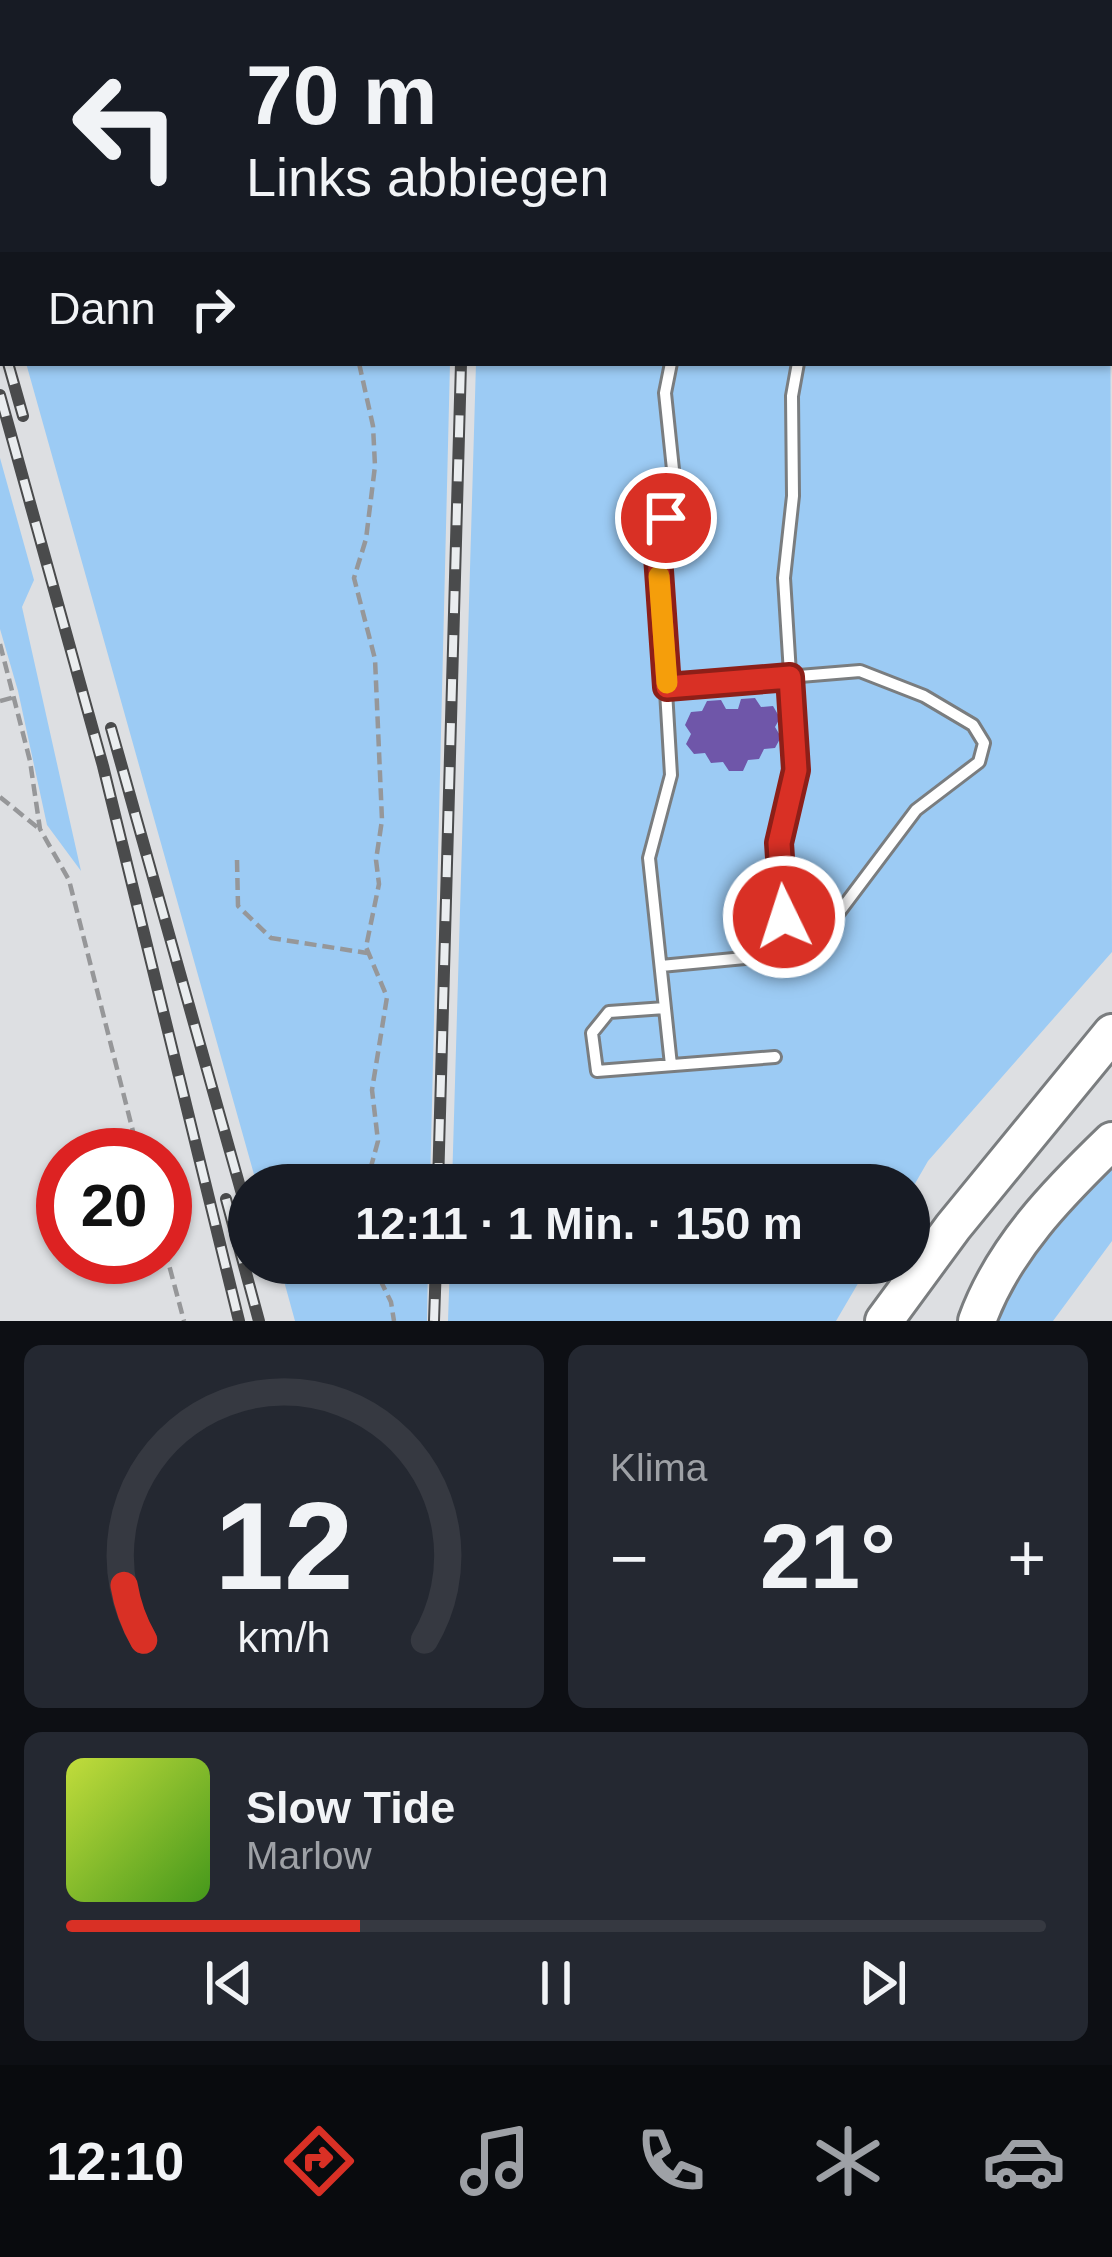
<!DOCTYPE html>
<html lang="de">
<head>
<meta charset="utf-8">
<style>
	:root { --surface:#171b24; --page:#242831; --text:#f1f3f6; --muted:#9ea1a6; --line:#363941; --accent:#d93025 }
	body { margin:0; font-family:Arial,sans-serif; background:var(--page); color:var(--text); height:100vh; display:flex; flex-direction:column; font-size:45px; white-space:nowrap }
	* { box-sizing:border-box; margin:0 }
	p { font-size:39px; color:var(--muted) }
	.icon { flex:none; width:66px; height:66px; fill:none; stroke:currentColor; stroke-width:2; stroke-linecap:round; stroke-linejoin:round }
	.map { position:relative; height:1321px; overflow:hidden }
	.details { display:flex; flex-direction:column; gap:24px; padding:24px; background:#0d0f14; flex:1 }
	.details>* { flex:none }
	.guide { position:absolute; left:0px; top:0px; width:1113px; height:366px; box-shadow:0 3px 9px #0004; background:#171b24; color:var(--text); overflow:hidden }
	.speed { position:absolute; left:36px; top:1128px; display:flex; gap:24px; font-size:60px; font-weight:700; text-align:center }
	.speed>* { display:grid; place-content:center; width:156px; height:156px; border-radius:50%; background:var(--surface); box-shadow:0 3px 9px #0004; line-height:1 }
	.speed .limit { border:18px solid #d22; background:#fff; color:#111 }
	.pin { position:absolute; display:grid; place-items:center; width:102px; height:102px; color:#fff; margin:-51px; border:6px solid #fff; border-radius:50%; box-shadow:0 3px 12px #0007 }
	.me { position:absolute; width:132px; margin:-66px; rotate:356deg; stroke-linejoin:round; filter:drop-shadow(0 0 9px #0008) }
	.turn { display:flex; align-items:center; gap:42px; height:252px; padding:0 48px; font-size:54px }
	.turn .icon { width:156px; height:156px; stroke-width:2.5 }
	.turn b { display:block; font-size:84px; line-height:102px }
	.then { display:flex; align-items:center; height:114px; padding:0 48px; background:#0003; gap:24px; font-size:45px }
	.big { font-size:90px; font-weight:600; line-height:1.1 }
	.details .widget { flex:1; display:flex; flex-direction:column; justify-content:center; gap:18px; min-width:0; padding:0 42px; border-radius:18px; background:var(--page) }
	.details .dial { align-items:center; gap:0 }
	.dial svg { height:312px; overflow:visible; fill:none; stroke:var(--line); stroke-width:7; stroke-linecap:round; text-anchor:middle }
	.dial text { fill:var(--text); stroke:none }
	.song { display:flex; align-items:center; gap:36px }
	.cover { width:144px; height:144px; border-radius:18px; background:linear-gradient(135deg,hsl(70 70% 55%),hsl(100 70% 35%)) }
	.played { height:12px; border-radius:6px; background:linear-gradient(90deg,var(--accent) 30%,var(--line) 30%) }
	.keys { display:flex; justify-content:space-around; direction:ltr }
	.heat { display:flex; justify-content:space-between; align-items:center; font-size:66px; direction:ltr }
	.details .tiles { flex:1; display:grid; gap:24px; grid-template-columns:1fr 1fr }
	.widget:last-child { grid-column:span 2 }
	.trip { position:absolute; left:228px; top:1164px; width:702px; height:120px; border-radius:60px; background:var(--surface); box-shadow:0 3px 9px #0004; font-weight:600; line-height:120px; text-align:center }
	.tab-bar { display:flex; height:192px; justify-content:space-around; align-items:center; background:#090b0e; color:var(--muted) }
	.tab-bar .icon { width:84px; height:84px }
	.tab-bar .selected { color:var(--accent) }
	.tab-bar b { font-size:54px; color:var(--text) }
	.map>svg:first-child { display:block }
	.green { fill:#9ccbf4 }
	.building { fill:#6f56a9 }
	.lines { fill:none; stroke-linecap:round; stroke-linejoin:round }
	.service-casing { stroke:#7a7d7f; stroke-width:16 }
	.motorway-casing { stroke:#7a7d7f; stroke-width:42 }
	.path { stroke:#969799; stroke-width:4.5; stroke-dasharray:12 6; stroke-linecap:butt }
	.service { stroke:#fff; stroke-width:10 }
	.motorway { stroke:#fff; stroke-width:36 }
	.rail-casing { stroke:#4a4b4c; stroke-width:12 }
	.rail { stroke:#eaedef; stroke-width:8; stroke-dasharray:22; stroke-linecap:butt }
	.route-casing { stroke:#8d1f18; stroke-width:30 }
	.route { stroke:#d93025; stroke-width:21 }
	.slow { stroke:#f59e0b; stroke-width:21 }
</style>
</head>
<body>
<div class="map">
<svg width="1112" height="1321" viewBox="0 0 1112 1321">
	<rect width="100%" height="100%" fill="#dddfe2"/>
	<path class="green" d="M0,0h458l-455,3v278z
		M483,0h629v46l-2,-43h-627z
		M1110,193l2,759 -184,209 -19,33v-9h-457l24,-822h634z
		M26,363h424l-20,822h-173z
		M0,458l34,122 -12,27 59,264 -34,-46 -29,-134 -18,-62z
		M1112,1166v75l-59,80h-56c29,-61 69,-106 115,-155z
		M279,1263h149l-1,58h-132z
		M450,1263h420l-34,58h-388z"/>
	<path class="building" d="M755,698l6,9 12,-1 7,12 -5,9 6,10 -6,11 -11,1 -5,10 -11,1 -5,11h-14l-6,-9 -12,1 -6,-10 -11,1 -8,-10 5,-10 -6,-9 6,-13 11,-1 5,-10 14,-1 5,9h12l3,-10z"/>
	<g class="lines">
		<defs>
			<path id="service" d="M640,0v3
				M884,0l13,3
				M1012,3v-3
				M786,954l-7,-111 17,-74 -12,-191 9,-82 -1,-100 6,-33
				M661,966l125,-12 36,-19 94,-125 63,-48 5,-19 -11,-18 -49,-29 -64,-25 -193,16
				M665,1008l-56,4 -17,21 5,38 178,-14
				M671,1065l-22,-207 22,-83 -13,-219 16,-77 -9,-86 6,-30"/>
			<path id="motorway" d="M884,1321l69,-94 159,-194
				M977,1321c26,-72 81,-128 135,-180"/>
		</defs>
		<use href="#service" class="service-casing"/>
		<use href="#motorway" class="motorway-casing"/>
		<path class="path" d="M269,3l1,-3
			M359,363l14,63 2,40 -9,73 -12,39 21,81 7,161 -6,40 3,24 -13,63 21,50 -15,93 6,51 -12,44
			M0,644l30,117 10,68 29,51 70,275
			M0,701l15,-4
			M0,797l37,30
			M237,860l1,46 33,32 96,15
			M165,1250l19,71
			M372,1263l19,39 3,19"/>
		<use href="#service" class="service"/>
		<use href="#motorway" class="motorway"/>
		<defs>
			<path id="rail" d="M470,3v-3
				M0,334l3,11
				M8,363l15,53
				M0,395l103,371 136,555
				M111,728l138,491
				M438,1185l23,-822
				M226,1199l33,122
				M434,1321l2,-58"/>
		</defs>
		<use href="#rail" class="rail-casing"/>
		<use href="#rail" class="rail"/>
	</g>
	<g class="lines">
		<defs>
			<path id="route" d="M666,518l-8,38 9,131 123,-10 6,93 -17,73 5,74"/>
		</defs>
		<use href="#route" class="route-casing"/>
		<use href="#route" class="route"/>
		<path class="slow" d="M659,576l8,107"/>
	</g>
</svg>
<div class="speed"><div class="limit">20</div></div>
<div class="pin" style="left:666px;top:518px;background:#d93025"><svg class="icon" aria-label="arrive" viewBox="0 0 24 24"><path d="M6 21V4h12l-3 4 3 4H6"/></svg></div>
<svg class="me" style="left:784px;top:917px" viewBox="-20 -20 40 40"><circle r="17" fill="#d93025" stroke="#fff" stroke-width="3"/><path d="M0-11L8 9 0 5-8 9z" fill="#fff"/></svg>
<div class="trip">12:11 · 1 Min. · 150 m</div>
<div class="guide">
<div class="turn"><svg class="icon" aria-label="left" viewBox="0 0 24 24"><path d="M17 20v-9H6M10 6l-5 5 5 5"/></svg><div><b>70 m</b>Links abbiegen</div></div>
<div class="then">Dann<svg class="icon" aria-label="right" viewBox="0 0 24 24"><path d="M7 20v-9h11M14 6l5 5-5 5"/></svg></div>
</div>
</div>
<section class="details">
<div class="tiles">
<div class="widget dial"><svg viewBox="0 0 100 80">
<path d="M14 69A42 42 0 1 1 86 69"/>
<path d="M14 69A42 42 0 0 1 9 55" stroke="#d93025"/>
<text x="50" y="56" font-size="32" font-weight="700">12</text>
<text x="50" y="72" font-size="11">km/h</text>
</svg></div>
<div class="widget"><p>Klima</p>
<div class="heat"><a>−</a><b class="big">21°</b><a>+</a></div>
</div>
<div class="widget">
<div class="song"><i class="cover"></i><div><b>Slow Tide</b><p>Marlow</p></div></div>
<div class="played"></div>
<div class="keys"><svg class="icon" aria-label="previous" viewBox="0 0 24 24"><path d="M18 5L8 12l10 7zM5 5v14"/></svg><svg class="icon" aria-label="pause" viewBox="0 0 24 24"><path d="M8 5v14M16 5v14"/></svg><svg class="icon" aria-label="next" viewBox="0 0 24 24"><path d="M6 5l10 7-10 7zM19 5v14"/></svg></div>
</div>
</div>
</section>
<nav class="tab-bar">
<b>12:10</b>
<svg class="icon selected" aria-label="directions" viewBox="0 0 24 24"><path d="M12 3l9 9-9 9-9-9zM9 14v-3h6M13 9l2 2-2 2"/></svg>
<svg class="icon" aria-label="music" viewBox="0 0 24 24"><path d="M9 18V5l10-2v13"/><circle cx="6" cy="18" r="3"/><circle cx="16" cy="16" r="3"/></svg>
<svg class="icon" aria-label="phone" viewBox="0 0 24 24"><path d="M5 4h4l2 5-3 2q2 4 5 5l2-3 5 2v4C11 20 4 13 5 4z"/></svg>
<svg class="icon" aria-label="climate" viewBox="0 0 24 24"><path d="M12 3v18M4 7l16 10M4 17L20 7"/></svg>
<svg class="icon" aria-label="car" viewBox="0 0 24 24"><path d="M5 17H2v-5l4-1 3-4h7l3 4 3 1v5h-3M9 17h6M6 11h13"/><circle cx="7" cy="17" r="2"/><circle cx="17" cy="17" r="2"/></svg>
</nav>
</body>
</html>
